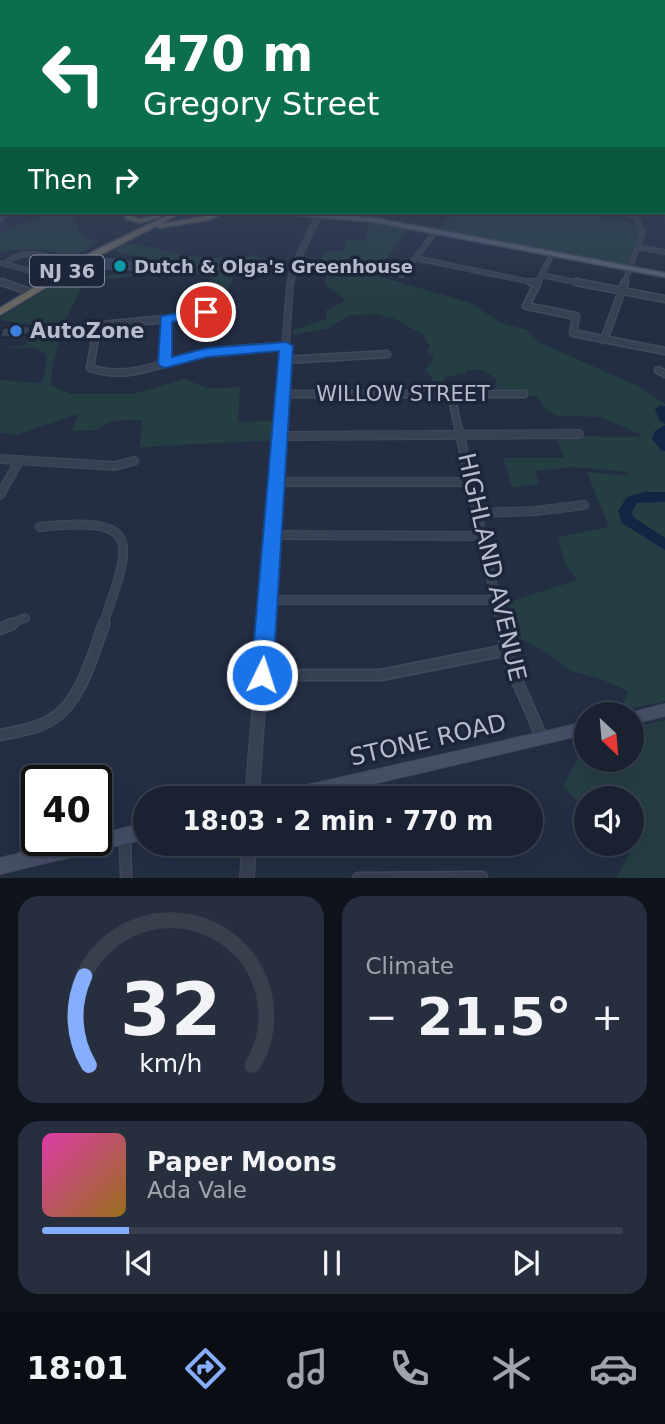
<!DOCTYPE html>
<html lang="en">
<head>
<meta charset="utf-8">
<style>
	:root { --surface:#1a2232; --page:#272f3e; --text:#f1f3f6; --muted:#9fa4ac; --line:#383f4d; --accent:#87adff }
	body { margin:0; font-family:"DejaVu Sans",sans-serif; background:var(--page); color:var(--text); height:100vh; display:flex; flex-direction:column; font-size:26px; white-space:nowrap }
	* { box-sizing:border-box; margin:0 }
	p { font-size:23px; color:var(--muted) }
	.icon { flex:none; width:38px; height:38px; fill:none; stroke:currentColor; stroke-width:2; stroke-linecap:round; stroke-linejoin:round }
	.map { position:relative; height:878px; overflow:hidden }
	.side { display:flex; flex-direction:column; gap:18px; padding:18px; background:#0e131c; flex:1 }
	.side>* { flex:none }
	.guide { position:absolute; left:0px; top:0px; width:665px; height:214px; box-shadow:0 7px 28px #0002,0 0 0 2px var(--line); background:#0b6e4f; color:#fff; overflow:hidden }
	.needle { width:46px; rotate:154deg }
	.fabs { position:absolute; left:574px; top:702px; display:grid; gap:14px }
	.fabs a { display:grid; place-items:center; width:70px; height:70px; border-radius:50%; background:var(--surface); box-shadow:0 7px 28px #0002,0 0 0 2px var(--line); font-size:35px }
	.speed { position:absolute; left:21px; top:765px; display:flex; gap:14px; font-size:35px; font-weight:700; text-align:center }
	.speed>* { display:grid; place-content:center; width:91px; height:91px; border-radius:50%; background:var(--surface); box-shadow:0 7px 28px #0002,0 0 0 2px var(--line); line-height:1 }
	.speed .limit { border:4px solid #111; border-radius:10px; background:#fff; color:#111 }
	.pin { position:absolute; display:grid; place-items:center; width:60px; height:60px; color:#fff; margin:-30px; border:4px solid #fff; border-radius:50%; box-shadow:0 2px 7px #0007 }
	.me { position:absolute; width:77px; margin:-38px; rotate:4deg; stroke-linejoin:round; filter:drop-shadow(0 0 5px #0008) }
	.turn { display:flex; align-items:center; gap:24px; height:147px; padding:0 28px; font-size:32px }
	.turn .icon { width:91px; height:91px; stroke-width:2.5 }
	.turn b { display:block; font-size:49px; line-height:60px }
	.then { display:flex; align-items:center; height:66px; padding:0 28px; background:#0003; gap:14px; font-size:26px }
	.big { font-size:52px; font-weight:700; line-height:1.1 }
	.side .widget { flex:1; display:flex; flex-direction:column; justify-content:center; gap:10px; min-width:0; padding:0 24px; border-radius:21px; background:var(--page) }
	.side .dial { align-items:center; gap:0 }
	.dial svg { height:182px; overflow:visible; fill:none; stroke:var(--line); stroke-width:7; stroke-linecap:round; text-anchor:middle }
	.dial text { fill:var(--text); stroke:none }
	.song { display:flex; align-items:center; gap:21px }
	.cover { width:84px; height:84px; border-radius:10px; background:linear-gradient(135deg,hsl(320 70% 55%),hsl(40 70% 35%)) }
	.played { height:7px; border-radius:4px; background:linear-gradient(90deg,var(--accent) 15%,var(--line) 15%) }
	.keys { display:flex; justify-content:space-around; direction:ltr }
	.heat { display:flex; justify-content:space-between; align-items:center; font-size:38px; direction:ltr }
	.side .tiles { flex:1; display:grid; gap:18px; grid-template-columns:1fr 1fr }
	.widget:last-child { grid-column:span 2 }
	.trip { position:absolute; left:133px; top:786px; width:410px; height:70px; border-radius:35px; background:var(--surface); box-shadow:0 7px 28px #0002,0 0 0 2px var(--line); font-weight:700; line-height:70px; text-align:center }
	.tabs { display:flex; height:112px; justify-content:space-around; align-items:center; background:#0a0e14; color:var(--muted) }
	.tabs .icon { width:49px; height:49px }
	.tabs .on { color:var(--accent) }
	.tabs b { font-size:32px; color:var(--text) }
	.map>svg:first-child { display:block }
	.green { fill:#253e44 }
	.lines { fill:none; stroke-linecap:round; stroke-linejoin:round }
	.river { fill:#142443; fill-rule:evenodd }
	.building { fill:#34425a; stroke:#1e283a; stroke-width:2 }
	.minor-far3-casing { stroke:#414a5c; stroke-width:6 }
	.minor-far2-casing { stroke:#414a5c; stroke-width:9 }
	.minor-far1-casing { stroke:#414a5c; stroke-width:10 }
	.minor-casing { stroke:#414a5c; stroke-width:13 }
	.tertiary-casing { stroke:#414a5c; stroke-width:2 }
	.secondary-casing { stroke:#414a5c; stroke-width:2 }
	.primary-casing { stroke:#414a5c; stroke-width:3 }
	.trunk-casing { stroke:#3f495a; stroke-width:3 }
	.minor-far3 { stroke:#374152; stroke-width:4.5 }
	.minor-far2 { stroke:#374152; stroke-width:6 }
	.minor-far1 { stroke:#374152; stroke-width:8 }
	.minor { stroke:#374152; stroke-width:10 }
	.tertiary { fill:#374152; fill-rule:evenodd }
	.secondary { fill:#454f66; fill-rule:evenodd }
	.primary { fill:#556073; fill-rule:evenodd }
	.trunk { fill:#676663; fill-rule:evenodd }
	.route { fill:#1a73e8; stroke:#114b97; stroke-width:2 }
	.culture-dot { fill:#0f9aa8; stroke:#1c2638; stroke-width:2.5 }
	.shop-dot { fill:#3f7fe0; stroke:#1c2638; stroke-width:2.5 }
	.labels { text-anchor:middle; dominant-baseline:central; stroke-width:7; stroke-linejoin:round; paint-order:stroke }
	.far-poi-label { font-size:18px; font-weight:bold; fill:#b4bccd; stroke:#1c2638; text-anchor:start }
	.shield { fill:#1c2638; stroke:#868fa0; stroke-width:2 }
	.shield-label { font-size:19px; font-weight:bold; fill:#b4bccd }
	.poi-label { font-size:21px; font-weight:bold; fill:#b4bccd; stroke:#1c2638; text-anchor:start }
	.street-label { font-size:21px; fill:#b4bccd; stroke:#1c2638 }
	.near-street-label { font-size:24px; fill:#b4bccd; stroke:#1c2638 }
</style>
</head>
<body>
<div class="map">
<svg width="665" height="878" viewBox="0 0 665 878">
	<rect width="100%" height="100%" fill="#232e43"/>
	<path class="green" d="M46,212h25l9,21 16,9c-14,20 -48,7 -68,7 -10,0 -19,2 -28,3v-20l37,-13z
		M458,212h123l56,12 3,8 -14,34 -189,-35 14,-16 11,-1z
		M372,222l37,6 -34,47 96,28 30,20 26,7 13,13 98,43 27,18v297l-44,10 7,-20 -27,-12 -30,-8 -30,-22 -28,-13 -10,-32 74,-24 -11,-14 -8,-29 51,-10 -22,-55 40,4 2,-4 -57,-5 -38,4 6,13 -28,3 -9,-29h61l-8,-22 84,1v-3l-40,-17 -41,-1 -12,-6 -11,-14 -39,-2 -1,-16 -13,-8h-16l-1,3 -21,4 -2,14 -10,-1 -1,-13 -8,-7 9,-9v-5l-6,-4 3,-7 -5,-4v-5l-30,-17 -19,-5 -28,2 -22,13 -33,6v-5l34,-11 -1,-9 20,-9 -20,-16v-17h-27l2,-6h16l10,-11h18v-11l20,1 3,-9 -3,-2z
		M125,244h12l48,12 50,3 16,-4 35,10v5l-54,-1 1,10 -9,18 -12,-1 -1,-21h-71l-55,7c-20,33 -29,65 -35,103l21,9h62l52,-15 21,9 34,-1 -2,35 44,-2v20l-142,7 2,-27 -30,1 -15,9 -26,1 7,-17 -62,21 -16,-2v-53l40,3 4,-5 3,-23 -11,-7h-36l26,-3 7,-18 -3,-3 -26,-3 -4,-3 62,-38 92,-9 3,-4 -12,-8 -32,-8z
		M665,720v158h-49l16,-29v-51h-46v14l-23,-26 23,-43v17h46v-33z"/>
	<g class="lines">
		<path class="river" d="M661,405l4,1v18l-6,-4 -4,-11z
			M665,425v26l-4,-1 -9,-11 3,-8z
			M644,492h21v10l-28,1 -5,8 1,6 32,21v12l-43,-27 -4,-12 9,-14z"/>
	</g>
	<path class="building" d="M105,256l27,4 13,1 -7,11 -45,-1z
		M31,326l-2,8 -29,4 2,-10z"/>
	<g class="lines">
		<defs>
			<path id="minor-far3" d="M621,212l14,4
				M0,219l6,-7
				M638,247l27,5
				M415,258l121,25
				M0,263l50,13
				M6,263c19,-17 44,-6 66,0
				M402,275l33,-43
				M541,275l44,9
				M0,281l7,3
				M537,284l15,-30
				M624,284l19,-52 -8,-16 4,-4"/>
			<path id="minor-far2" d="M2,282l25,9
				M530,282l6,1
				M538,282l-12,24 50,10 -3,17 92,18
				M576,282l89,17
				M206,311l-40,8 -65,6 -4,3 -7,40c41,14 75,-8 115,-15 27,-5 54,-5 81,-7
				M604,340l21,-58
				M285,360l102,-6
				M165,363l1,-44
				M658,370l7,4
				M283,394h241
				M451,394l8,38"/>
			<path id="minor-far1" d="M459,430l42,195
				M280,436l299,-2
				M0,459l115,7 19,-5
				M276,482h196
				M0,495l19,-34
				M478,513l57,-2 49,-6
				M40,527c104,-11 92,14 63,98
				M272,535l211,1
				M267,600h229
				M8,625l17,-7"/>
			<path id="minor" d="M501,624l8,38 33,76
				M0,629l12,-5
				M262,675h119l126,-25
				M0,735c18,-4 37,-6 52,-16 29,-17 41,-65 52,-95
				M125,837l1,41
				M358,878l124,-1"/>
			<path id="tertiary" d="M317,212h6l-26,55 -4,18 -34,513h-14l42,-513 4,-18z
				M242,844h14l-2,34h-14z"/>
			<path id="secondary" d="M665,704v12l-33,8v-10h-5z
				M586,722v12l-273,64h-40l3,-5 5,-2z
				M145,823v16l-145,35v-16l75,-18h21v-5z"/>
			<path id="primary" d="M0,210l2,2h4l-6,2z
				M278,212h24l72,6 291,55v4l-291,-55 -93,-8z"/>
			<path id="trunk" d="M125,212h6v4l8,3 19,-4 3,2 -22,6 -14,-5z
				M174,212h8l-21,12 46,-8 11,-4h8l-17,8 -50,8 -3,-2 -56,29 -100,60v-7l94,-57z"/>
		</defs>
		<use href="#minor-far3" class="minor-far3-casing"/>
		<use href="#minor-far2" class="minor-far2-casing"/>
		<use href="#minor-far1" class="minor-far1-casing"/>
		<use href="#minor" class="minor-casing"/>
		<use href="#tertiary" class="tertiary-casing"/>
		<use href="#secondary" class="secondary-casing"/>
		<use href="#primary" class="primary-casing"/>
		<use href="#trunk" class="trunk-casing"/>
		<use href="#minor-far3" class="minor-far3"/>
		<use href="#minor-far2" class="minor-far2"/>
		<use href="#minor-far1" class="minor-far1"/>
		<use href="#minor" class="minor"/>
		<use href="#tertiary" class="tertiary"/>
		<use href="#secondary" class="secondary"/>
		<use href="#primary" class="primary"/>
		<use href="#trunk" class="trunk"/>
	</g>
	<linearGradient id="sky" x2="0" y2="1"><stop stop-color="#131925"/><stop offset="0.58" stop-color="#3f4c66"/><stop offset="1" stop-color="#3f4c66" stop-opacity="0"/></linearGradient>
	<rect width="665" height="292" fill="url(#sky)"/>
	<path class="route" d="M206,308l6,4 -2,2 -38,8v35l35,-9 79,-6 7,4 -20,329 -3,7 -8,3 -8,-3 -3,-7 28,-324 -72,6 -42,11 -5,-2 -2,-3 3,-47z"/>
	<circle class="culture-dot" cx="120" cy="266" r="7"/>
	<circle class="shop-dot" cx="16" cy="331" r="7"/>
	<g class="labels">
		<g class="far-poi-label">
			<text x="134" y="266">Dutch &amp; Olga's Greenhouse</text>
		</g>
		<rect class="shield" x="30" y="255.5" width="74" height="31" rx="5"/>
		<g class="shield-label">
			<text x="67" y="271">NJ 36</text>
		</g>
		<g class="poi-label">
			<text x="30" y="331">AutoZone</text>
		</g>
		<g class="street-label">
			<text x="403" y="394">WILLOW STREET</text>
		</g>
		<g class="near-street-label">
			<text transform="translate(492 567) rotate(77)">HIGHLAND AVENUE</text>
			<text transform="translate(428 740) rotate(-13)">STONE ROAD</text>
		</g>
	</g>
</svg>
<div class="fabs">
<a><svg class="needle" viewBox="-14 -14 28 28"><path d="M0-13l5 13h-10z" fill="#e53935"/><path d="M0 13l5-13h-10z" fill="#9fa4ac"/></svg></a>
<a><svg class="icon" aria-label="sound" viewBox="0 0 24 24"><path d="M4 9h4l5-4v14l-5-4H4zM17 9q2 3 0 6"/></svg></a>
</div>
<div class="speed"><div class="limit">40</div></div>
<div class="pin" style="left:206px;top:312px;background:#d93025"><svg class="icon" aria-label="arrive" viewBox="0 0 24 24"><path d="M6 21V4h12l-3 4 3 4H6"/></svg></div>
<svg class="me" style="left:262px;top:675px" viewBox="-20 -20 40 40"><circle r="17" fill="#1a73e8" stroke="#fff" stroke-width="3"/><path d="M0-11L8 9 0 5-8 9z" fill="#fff"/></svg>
<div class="trip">18:03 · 2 min · 770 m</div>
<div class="guide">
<div class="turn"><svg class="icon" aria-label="left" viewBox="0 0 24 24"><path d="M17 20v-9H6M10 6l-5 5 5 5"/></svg><div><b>470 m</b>Gregory Street</div></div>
<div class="then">Then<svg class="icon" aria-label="right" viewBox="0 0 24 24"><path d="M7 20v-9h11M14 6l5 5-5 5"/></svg></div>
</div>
</div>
<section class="side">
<div class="tiles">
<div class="widget dial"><svg viewBox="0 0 100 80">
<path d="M14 69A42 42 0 1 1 86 69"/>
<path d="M14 69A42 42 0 0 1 12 30" stroke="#87adff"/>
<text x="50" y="56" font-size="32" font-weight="700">32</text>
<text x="50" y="72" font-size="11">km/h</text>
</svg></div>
<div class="widget"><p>Climate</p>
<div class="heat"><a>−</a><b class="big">21.5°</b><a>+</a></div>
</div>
<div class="widget">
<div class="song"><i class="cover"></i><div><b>Paper Moons</b><p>Ada Vale</p></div></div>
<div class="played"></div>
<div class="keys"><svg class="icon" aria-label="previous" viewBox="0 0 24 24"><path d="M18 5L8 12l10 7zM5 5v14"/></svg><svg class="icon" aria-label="pause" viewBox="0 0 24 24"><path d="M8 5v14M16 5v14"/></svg><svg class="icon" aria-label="next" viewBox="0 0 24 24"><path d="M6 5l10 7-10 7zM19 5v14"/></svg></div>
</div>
</div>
</section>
<nav class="tabs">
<b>18:01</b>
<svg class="icon on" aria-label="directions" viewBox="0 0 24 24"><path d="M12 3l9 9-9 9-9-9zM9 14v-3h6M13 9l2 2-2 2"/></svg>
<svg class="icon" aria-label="music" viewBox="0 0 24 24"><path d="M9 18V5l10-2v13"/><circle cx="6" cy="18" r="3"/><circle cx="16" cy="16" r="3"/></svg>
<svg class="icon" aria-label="phone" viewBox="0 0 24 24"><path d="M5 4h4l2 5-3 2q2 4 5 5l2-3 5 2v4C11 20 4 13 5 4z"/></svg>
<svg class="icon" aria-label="climate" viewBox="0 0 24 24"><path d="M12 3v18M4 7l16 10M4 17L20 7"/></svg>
<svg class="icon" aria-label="car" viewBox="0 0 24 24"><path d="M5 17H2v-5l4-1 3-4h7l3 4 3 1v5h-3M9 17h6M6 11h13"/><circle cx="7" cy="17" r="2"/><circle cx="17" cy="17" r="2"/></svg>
</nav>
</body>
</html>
